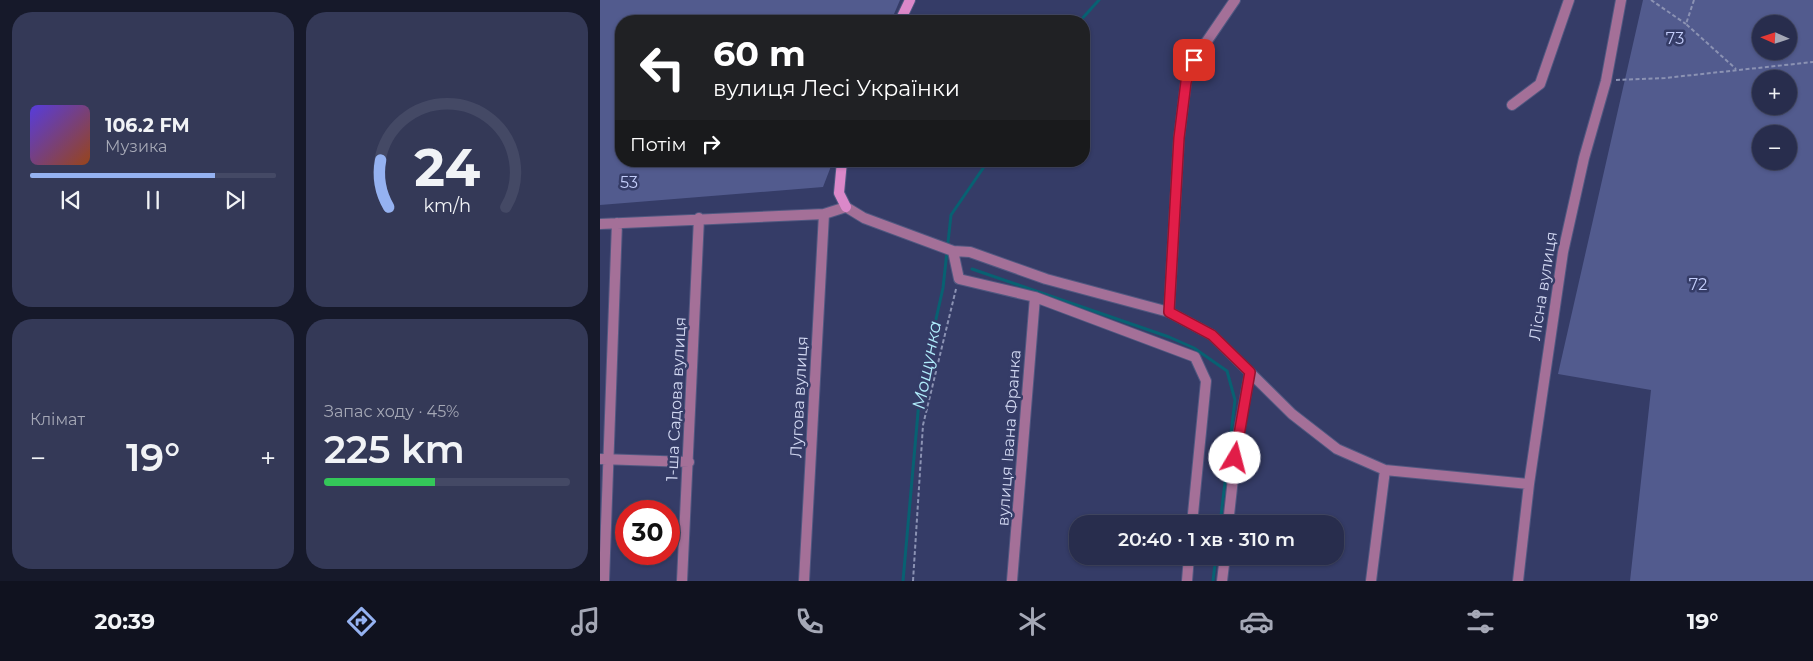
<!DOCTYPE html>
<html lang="uk">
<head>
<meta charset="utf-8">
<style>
	:root { --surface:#282d4d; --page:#343957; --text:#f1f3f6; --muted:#a5a8b6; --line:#444965; --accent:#95b2f1 }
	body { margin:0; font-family:Montserrat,sans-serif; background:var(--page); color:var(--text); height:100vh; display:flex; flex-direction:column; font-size:19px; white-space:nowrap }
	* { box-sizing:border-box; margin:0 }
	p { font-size:16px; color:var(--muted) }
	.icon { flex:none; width:28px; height:28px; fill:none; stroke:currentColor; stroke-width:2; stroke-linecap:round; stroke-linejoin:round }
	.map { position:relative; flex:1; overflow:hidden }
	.side { display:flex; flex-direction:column; gap:12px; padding:12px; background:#16192a; width:600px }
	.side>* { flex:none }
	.top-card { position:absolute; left:15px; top:15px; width:475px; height:152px; border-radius:20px; box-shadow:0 1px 4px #0004,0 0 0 1px var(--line); background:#202124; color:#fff; overflow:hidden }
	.needle { width:32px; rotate:273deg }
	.tools { position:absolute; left:1152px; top:15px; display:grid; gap:10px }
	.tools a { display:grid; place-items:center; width:45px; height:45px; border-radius:50%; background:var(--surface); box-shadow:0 1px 4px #0004,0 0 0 1px var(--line); font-size:25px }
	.speed { position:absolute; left:15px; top:500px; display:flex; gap:10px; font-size:25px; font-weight:700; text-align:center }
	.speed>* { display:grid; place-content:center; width:65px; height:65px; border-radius:50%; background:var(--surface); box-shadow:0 1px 4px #0004,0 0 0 1px var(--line); line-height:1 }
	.speed .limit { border:8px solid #d22; background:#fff; color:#111 }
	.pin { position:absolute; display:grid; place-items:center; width:42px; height:42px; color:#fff; margin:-21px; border-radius:10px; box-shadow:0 2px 8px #0006 }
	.me { position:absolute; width:55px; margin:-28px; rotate:8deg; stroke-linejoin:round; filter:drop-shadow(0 0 4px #0008) }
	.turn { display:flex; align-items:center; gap:18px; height:105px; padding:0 15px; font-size:22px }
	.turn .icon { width:65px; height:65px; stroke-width:2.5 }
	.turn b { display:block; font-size:35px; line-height:42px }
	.then { display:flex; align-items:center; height:48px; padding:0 15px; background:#0003; gap:10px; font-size:19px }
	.big { font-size:38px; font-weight:600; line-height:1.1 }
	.side .tile { flex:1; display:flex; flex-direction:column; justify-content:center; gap:8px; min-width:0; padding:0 18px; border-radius:20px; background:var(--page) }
	.side .dial { align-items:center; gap:0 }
	.dial svg { height:130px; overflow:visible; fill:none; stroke:var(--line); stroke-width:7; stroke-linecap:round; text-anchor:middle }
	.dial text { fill:var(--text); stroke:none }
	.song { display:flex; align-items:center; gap:15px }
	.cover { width:60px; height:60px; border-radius:8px; background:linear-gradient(135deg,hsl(250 70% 55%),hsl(20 70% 35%)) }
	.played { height:5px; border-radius:2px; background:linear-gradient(90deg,var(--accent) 75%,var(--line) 75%) }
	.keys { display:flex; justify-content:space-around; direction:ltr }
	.heat { display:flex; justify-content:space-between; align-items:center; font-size:28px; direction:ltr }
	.charge { height:8px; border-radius:4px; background:linear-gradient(90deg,#34c759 45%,var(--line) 0) }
	.side .tiles { flex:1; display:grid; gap:12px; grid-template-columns:repeat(2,1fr) }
	.trip { position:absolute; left:469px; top:515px; width:275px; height:50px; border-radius:20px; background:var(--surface); box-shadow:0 1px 4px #0004,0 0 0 1px var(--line); font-weight:600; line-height:50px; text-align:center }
	.tabs { display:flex; height:80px; justify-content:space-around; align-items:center; background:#10121f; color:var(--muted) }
	.tabs .icon { width:35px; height:35px }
	.tabs .current { color:var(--accent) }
	.tabs b { font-size:22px; color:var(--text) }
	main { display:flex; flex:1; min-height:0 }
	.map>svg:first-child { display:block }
	.green { fill:#525b8e; fill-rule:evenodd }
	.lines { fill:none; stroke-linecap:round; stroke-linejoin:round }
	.stream { stroke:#086172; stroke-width:3 }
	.street-casing { stroke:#515880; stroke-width:12 }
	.secondary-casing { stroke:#515880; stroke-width:12 }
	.path { stroke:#8b92b3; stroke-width:2; stroke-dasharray:4 2.5; stroke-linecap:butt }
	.street { stroke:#a47098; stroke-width:10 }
	.secondary { stroke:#db88c9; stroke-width:10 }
	.route-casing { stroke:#92132f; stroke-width:12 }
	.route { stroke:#e11d48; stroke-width:9 }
	.labels { text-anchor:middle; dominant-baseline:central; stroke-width:5; stroke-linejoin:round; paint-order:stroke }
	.park-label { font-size:16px; fill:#c4cefb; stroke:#353c67 }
	.street-label { font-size:16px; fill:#d2d8f2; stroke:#353c67 }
	.water-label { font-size:18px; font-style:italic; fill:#b0ecfb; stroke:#353c67 }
</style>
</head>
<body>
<main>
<section class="side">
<div class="tiles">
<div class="tile">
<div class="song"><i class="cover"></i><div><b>106.2 FM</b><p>Музика</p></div></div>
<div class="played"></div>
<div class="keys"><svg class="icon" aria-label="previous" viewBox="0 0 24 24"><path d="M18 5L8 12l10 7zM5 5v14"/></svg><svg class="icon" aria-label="pause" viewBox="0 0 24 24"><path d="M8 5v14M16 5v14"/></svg><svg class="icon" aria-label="next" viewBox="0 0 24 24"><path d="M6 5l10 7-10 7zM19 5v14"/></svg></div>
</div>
<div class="tile dial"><svg viewBox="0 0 100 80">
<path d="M14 69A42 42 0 1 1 86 69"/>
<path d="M14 69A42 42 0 0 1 9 40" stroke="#95b2f1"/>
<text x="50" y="56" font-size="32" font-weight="700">24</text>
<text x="50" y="72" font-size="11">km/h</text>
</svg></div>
<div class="tile"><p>Клімат</p>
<div class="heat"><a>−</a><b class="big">19°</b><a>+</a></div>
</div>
<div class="tile"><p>Запас ходу · 45%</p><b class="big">225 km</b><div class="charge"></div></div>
</div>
</section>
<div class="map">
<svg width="1213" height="581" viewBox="0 0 1213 581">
	<rect width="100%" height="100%" fill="#353c67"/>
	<path class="green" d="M0,0h300l-9,21h-270v140h212l-10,26 -223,18z
		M1043,0h170v581h-183l21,-191 -93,-16zM1161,24h28v27h-28zM1161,79h28v27h-28zM1161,134h28v27h-28z"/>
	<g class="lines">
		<path class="stream" d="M480,21l19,-21
			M372,269l197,68 25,11 33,23 8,29 -15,124
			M303,581l17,-191 23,-102 8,-73 37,-54
			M613,581l3,-25"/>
		<defs>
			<path id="street" d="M912,105l28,-21 29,-84
				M0,224l224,-10 22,-7 18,11 89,33 17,1 76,27 123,33 43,23 80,79 45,35 48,21 144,14
				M353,251l6,28 76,18 160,60 11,24 -14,143
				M569,312l10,-174 7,-56 8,-22 41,-60
				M0,459l89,3
				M628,524l9,-82 13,-70
				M4,581l13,-358
				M82,581l17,-363
				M204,581l20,-367
				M412,581l23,-284
				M587,581l2,-25
				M622,581l3,-25
				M771,581l14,-111
				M918,581l11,-97 34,-232 21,-94 22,-77 15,-81"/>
			<path id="secondary" d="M300,21l10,-21
				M242,161l-3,32 7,14"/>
		</defs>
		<use href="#street" class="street-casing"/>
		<use href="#secondary" class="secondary-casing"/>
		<path class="path" d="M1051,0l35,24
			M1094,0l-8,24 50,45
			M1016,80l49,-2 148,-16
			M313,581l10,-156 33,-136"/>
		<use href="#street" class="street"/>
		<use href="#secondary" class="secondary"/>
	</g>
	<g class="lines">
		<defs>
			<path id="route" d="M594,60l-8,22 -7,56 -10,174 43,23 38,37 -15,86"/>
		</defs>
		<use href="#route" class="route-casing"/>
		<use href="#route" class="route"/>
	</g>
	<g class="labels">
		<g class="park-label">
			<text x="1075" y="38">73</text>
			<text x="29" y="182">53</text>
			<text x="1098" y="284">72</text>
		</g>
		<g class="street-label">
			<text transform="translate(943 286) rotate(-81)">Лісна вулиця</text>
			<text transform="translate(199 397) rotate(-87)">Лугова вулиця</text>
			<text transform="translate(76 399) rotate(-87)">1-ша Садова вулиця</text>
			<text transform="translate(409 438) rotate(-86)">вулиця Івана Франка</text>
		</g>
		<g class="water-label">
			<text transform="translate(327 365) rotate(-79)">Мощунка</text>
		</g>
	</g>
</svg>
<div class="tools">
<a><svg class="needle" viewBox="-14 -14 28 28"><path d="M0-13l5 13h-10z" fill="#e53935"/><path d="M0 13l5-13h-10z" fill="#a5a8b6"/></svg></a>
<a>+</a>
<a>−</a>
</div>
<div class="speed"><div class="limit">30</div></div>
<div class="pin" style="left:594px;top:60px;background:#d93025"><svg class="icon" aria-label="arrive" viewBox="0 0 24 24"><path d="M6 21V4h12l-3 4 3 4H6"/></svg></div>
<svg class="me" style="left:635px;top:458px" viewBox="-20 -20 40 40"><circle r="19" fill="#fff"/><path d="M0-13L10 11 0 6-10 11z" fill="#e11d48"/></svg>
<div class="trip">20:40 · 1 хв · 310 m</div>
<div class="top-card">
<div class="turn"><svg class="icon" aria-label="left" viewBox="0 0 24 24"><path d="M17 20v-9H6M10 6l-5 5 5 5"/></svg><div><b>60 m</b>вулиця Лесі Українки</div></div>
<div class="then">Потім<svg class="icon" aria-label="right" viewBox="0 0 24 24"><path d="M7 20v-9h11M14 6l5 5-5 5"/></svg></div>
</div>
</div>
</main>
<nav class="tabs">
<b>20:39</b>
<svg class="icon current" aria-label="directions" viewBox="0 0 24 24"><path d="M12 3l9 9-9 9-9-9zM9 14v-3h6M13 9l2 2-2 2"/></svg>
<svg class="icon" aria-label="music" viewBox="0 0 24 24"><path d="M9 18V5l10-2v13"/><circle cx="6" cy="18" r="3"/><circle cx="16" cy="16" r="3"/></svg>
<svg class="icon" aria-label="phone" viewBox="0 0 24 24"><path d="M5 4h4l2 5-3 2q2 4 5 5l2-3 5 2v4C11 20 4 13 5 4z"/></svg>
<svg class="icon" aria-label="climate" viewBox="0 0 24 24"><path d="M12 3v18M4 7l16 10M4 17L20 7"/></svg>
<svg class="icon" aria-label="car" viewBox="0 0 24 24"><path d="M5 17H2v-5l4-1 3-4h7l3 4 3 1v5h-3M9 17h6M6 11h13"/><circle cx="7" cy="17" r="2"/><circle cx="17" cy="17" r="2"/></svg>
<svg class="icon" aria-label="filters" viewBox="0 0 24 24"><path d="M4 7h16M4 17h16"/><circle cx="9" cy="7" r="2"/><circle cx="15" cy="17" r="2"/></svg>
<b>19°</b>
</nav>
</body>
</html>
